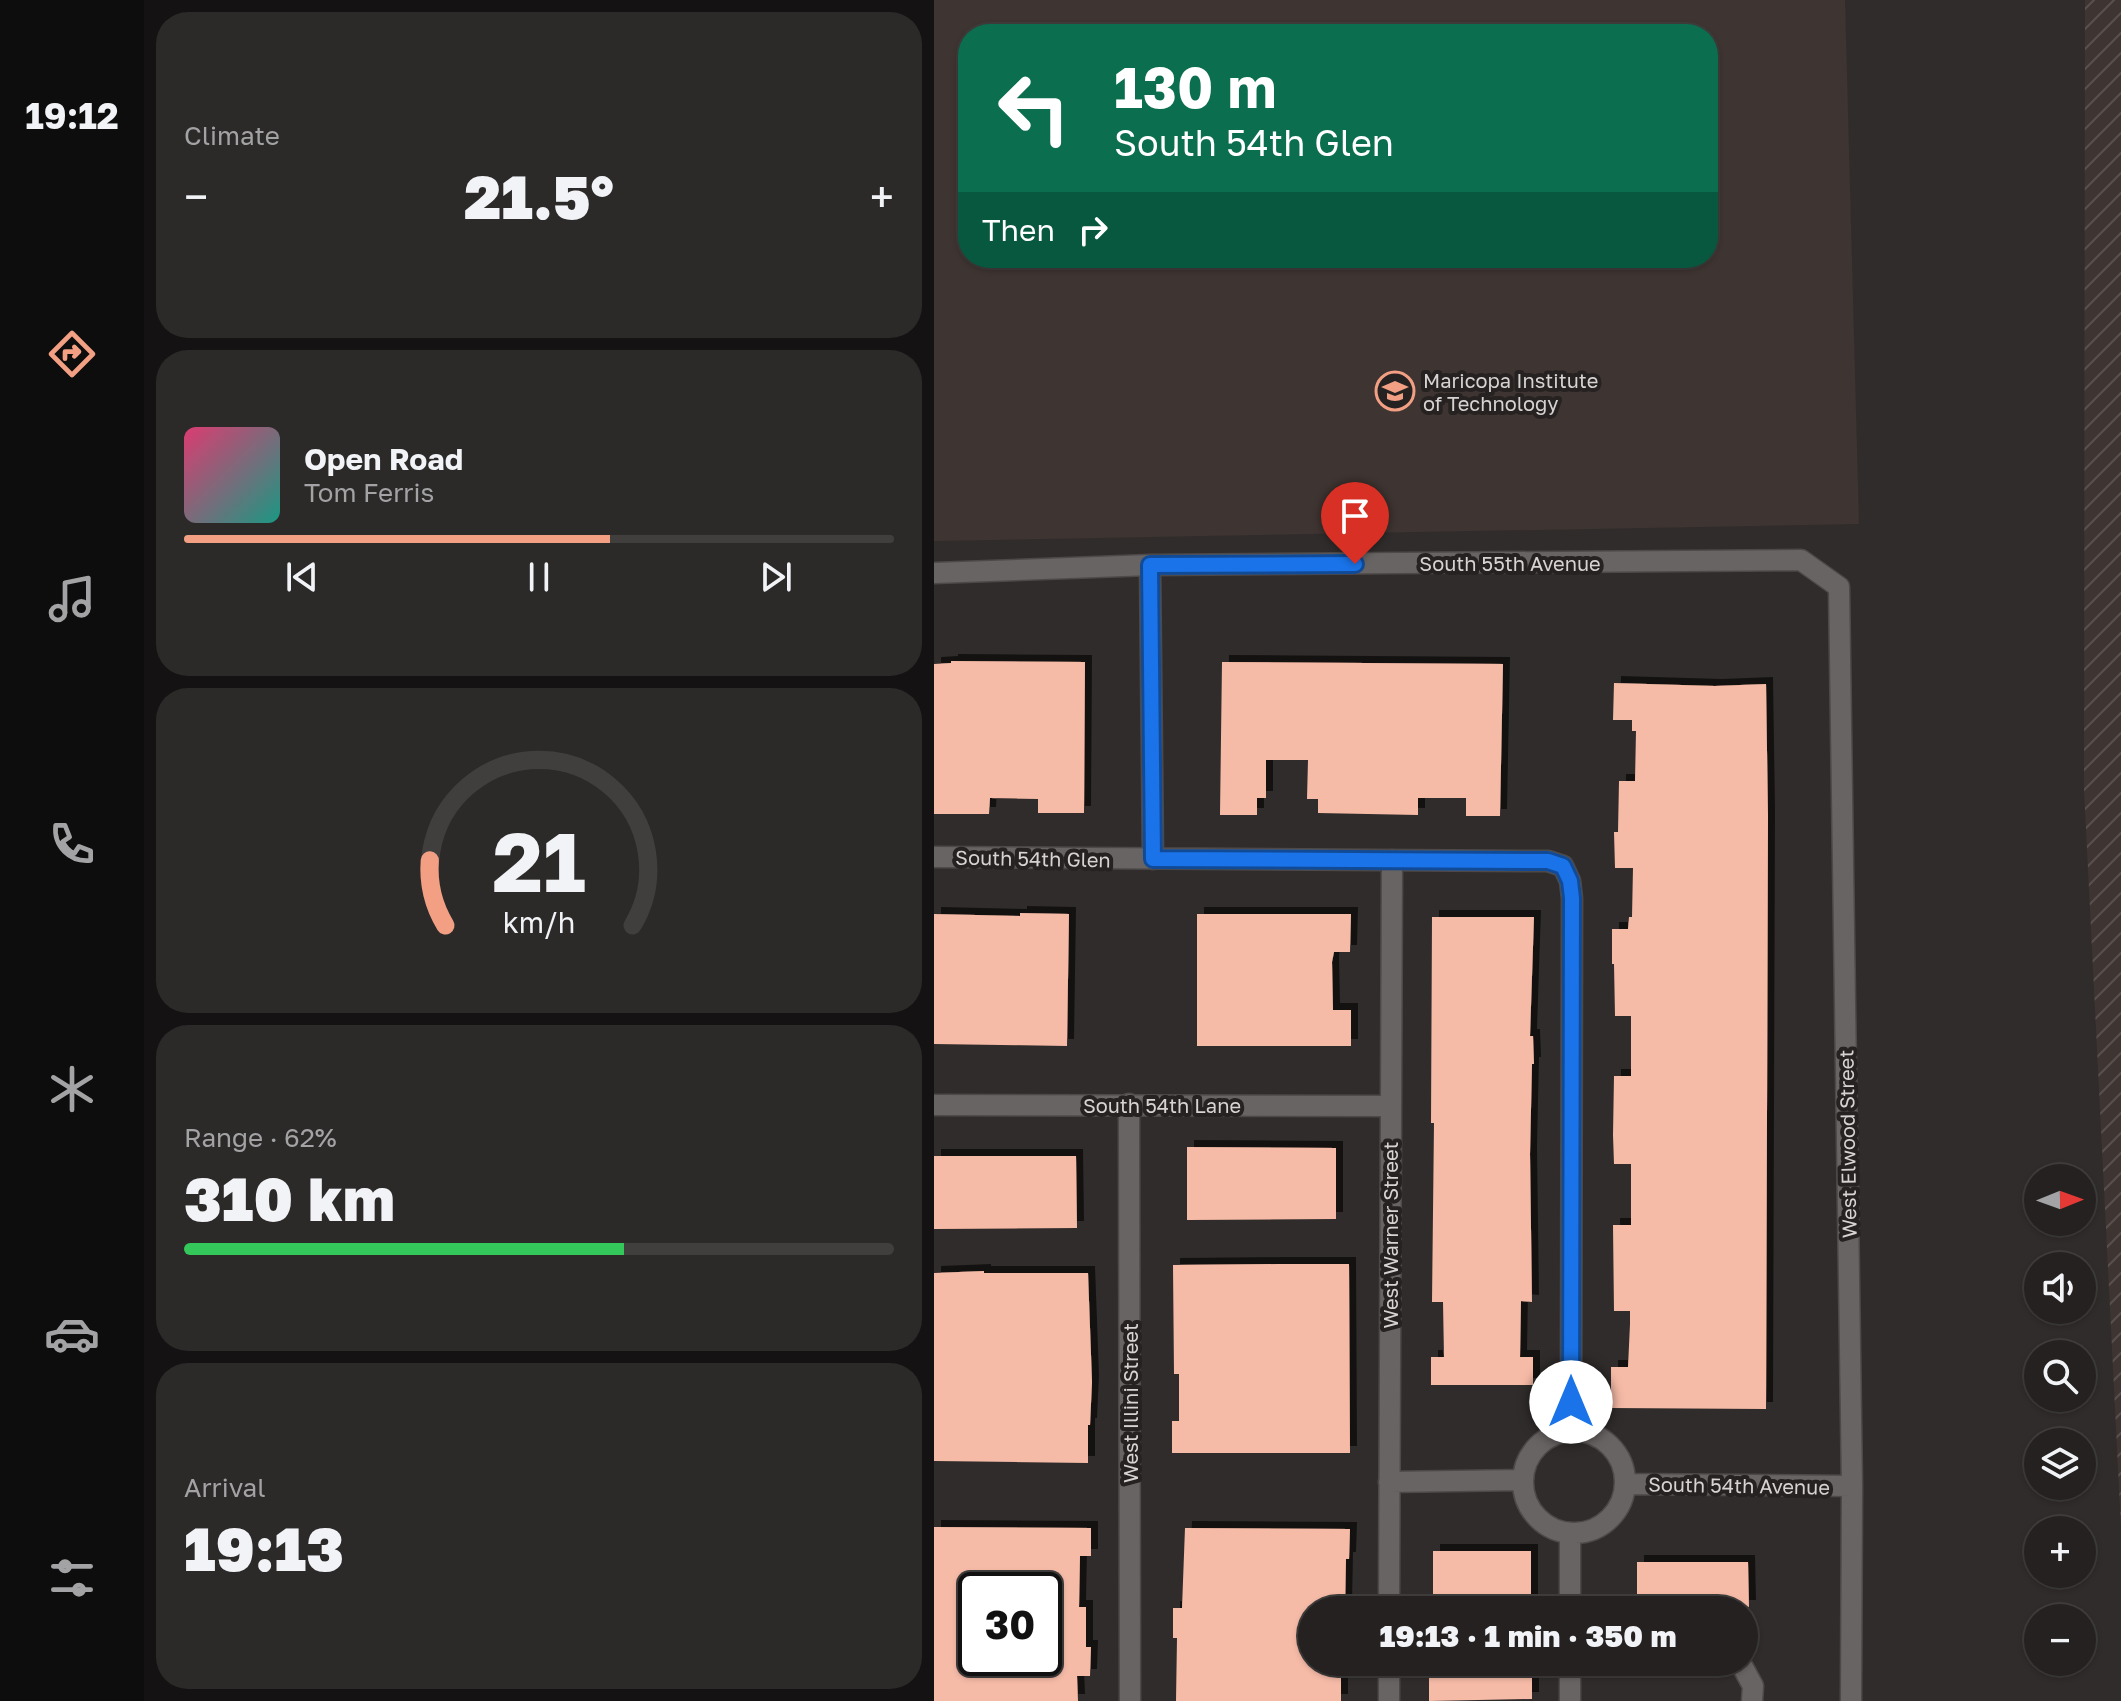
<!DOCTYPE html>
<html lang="en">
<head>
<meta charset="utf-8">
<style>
	:root { --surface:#242120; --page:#2c2929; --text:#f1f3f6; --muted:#a3a3a5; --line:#413e3e; --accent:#f39f83 }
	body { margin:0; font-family:"Golos Text",sans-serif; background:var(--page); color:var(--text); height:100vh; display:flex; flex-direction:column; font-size:30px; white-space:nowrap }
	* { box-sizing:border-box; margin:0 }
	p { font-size:26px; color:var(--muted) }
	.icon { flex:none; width:44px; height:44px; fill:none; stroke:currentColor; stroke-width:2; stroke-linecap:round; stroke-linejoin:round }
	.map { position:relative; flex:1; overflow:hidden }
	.panel { display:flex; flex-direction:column; gap:12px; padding:12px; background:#141212; width:790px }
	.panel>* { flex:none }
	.top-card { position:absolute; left:24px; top:24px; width:760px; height:244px; border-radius:32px; box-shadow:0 2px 6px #0004,0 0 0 2px var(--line); background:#0b6e4f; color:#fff; overflow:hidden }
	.needle { width:52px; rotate:89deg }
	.controls { position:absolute; left:1090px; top:1164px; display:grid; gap:16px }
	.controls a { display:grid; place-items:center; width:72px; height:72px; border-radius:50%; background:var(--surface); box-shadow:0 2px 6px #0004,0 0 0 2px var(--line); font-size:40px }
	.speed { position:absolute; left:24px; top:1572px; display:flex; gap:16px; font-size:40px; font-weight:700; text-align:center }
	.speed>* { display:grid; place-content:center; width:104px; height:104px; border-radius:50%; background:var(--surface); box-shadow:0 2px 6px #0004,0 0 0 2px var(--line); line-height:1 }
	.speed .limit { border:4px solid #111; border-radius:12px; background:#fff; color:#111 }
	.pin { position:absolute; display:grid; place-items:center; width:68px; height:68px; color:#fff; margin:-82px -34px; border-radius:50% 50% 50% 0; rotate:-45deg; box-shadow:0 0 8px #0007 }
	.pin .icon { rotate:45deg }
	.me { position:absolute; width:88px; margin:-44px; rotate:0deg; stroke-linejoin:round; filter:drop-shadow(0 0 6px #0008) }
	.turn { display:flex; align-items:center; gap:28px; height:168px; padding:0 24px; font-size:36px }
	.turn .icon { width:104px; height:104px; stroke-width:2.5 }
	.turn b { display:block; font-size:56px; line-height:68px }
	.then { display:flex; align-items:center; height:76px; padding:0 24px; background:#0003; gap:16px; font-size:30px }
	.big { font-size:60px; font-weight:800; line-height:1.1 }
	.panel .widget { flex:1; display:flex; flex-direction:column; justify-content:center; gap:12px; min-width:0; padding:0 28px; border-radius:32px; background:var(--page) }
	.panel .dial { align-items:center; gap:0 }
	.dial svg { height:208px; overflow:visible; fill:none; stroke:var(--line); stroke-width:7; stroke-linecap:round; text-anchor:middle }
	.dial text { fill:var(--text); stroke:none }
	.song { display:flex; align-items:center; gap:24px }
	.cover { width:96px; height:96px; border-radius:12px; background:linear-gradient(135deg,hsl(340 70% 55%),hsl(170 70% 35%)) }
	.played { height:8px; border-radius:4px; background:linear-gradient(90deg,var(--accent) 60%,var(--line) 60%) }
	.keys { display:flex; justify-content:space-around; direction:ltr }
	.heat { display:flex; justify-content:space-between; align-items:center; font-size:44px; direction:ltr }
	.charge { height:12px; border-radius:6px; background:linear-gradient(90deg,#34c759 62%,var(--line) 0) }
	.trip { position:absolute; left:364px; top:1596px; width:460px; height:80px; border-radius:40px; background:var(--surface); box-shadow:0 2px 6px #0004,0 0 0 2px var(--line); font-weight:800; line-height:80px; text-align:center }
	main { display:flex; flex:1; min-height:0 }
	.dock { display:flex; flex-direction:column; width:144px; justify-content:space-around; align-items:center; background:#0e0d0d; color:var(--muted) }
	.dock .icon { width:56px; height:56px }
	.dock .active { color:var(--accent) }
	.dock b { font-size:36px; color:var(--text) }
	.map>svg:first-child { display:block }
	.built { fill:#3e3431; fill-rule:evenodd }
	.industrial { fill:url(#industrial-furrows) }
	.building { fill:#f6bba7; fill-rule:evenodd; filter:url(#shadow) }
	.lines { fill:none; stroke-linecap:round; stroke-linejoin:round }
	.minor-casing { stroke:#4d4948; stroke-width:23 }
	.minor { stroke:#686463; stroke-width:20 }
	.route-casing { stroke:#114b97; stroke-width:20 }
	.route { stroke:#1a73e8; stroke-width:14 }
	.labels { text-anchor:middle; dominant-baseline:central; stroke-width:8; stroke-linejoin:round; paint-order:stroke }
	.poi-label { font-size:20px; fill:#d6d3d2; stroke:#262221; text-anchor:start }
	.street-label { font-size:20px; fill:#d6d3d2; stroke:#262221 }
</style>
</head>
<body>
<main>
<nav class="dock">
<b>19:12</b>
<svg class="icon active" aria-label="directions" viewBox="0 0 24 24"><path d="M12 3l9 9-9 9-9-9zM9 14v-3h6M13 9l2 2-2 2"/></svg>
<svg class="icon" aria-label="music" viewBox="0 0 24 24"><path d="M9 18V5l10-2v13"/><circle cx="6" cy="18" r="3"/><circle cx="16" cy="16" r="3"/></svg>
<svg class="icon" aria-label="phone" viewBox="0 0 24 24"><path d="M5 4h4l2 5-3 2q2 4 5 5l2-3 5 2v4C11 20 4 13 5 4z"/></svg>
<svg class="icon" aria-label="climate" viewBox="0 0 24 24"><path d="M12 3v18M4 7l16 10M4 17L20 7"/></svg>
<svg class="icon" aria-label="car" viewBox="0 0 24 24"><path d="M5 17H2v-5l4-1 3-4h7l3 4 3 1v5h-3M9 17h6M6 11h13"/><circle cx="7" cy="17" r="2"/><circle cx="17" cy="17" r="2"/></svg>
<svg class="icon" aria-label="filters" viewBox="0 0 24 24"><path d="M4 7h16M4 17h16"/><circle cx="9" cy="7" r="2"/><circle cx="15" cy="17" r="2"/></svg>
</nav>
<section class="panel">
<div class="widget"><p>Climate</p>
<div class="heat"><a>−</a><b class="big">21.5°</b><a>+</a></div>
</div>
<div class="widget">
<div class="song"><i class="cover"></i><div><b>Open Road</b><p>Tom Ferris</p></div></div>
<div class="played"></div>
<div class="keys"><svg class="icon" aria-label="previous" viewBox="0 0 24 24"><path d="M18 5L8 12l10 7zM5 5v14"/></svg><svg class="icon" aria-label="pause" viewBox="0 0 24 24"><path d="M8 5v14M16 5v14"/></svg><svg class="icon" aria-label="next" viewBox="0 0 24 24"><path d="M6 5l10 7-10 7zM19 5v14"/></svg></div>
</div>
<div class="widget dial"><svg viewBox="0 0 100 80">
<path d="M14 69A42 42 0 1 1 86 69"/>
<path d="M14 69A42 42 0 0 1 8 44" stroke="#f39f83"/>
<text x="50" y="56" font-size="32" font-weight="700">21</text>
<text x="50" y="72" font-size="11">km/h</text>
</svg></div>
<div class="widget"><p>Range · 62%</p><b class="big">310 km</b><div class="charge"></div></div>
<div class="widget"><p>Arrival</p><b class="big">19:13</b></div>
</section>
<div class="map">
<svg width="1187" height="1701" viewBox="0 0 1187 1701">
	<defs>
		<pattern id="industrial-furrows" width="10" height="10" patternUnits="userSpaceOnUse" patternTransform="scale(2)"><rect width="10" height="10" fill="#3e3431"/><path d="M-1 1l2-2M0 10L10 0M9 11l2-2" fill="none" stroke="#59504e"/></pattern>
		<filter id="shadow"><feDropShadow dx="7" dy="-7" stdDeviation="0" flood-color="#0009"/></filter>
	</defs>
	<rect width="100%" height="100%" fill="#302c2b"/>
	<path class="built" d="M0,0h911l14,524 -925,17zM34,34h740v224h-740z"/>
	<path class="industrial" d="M1151,0h36v1528l-37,-739z"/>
	<path class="building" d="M17,661l134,1 -1,151h-46v-14l-48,-1 -1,16h-55v-150l17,-1z
		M288,662l281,2 -3,152h-34v-18h-48v17l-100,-2v-14h-11l1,-39h-42v38h-9v17h-37z
		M680,683l101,3 51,-2 2,132 -2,593 -155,-1v-41h17l2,-43v-13h-16l-1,-86h18v-61h-17l-1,-29 1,-59h17v-60h-16l-1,-52h-2v-35h16l1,-12h3l1,-49h-18l-1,-36h4l1,-51h16l1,-50h-4v-11h-19z
		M86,913l49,1 -2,132 -133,-2v-130l86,2z
		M263,914h154l-1,38h-16l-2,10 1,48h18v36h-154z
		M498,917h102l-4,119h3l1,28h-2l-2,90 2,148 -11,-1 -1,56h13v28h-102v-28h13l-1,-55h-11l2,-179h-3z
		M253,1147l149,1v71l-149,1z
		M0,1156h142l1,72 -143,1z
		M345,1264h70l1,189h-178v-32h7v-47h-5l-1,-109z
		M50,1271v2h104l4,109 -2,43h-2v38l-154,-2v-188z
		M0,1527l157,1v28h-11l-1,51h7v40h5l-1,29h-13l1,25h-144zM42,1590h68v68h-68z
		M251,1528l165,1 -1,30h-3l-1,51h-33v52h29v39h-165l1,-63h-4v-30h9z
		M499,1551h98v53l-98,-1z
		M703,1562h111l1,45h-112z
		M495,1662h96v9h7v28l-103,2z"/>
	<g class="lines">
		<defs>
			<path id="minor" d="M216,565l3,294
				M0,573l216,-8 651,-5 38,27 13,899 -1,215
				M0,857l600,4h14l15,5 7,15 2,17 -1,532
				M195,1104l1,597
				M0,1105l456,1
				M589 1482a51 51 0 1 1 102 0a51 51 0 1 1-102 0Z
				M455,1482l133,-2
				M691,1484l227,2
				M636,1534v76
				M455,1610l3,-750
				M806,1662l13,24 -1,15
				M455,1701v-39
				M636,1701v-39"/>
		</defs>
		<use href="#minor" class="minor-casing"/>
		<use href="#minor" class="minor"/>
	</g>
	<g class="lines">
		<defs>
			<path id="route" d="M421,564l-205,1 3,294 381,2h14l15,5 7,15 2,17 -1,504"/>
		</defs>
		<use href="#route" class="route-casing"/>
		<use href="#route" class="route"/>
	</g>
	<defs>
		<symbol id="school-ring" viewBox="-11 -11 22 22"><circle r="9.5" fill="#262221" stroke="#f39f83" stroke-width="1.5"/><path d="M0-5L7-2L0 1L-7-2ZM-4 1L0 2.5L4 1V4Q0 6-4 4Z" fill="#f39f83"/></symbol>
	</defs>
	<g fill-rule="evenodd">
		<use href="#school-ring" x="439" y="369" width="44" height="44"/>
	</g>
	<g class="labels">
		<g class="poi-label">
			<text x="489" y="380">Maricopa Institute<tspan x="489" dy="23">of Technology</tspan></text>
		</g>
		<g class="street-label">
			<text x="576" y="563">South 55th Avenue</text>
			<text transform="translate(99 858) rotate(1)">South 54th Glen</text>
			<text x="228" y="1105">South 54th Lane</text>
			<text transform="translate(913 1144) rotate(-91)">West Elwood Street</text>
			<text transform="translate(456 1235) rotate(-90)">West Warner Street</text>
			<text transform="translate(196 1403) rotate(-90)">West Illini Street</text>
			<text transform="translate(805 1485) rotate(1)">South 54th Avenue</text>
		</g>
	</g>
</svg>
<div class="controls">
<a><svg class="needle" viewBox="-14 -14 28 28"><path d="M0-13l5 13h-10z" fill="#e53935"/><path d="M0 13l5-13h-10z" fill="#a3a3a5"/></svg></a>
<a><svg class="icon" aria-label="sound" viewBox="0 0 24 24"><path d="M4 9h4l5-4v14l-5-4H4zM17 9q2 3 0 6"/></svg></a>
<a><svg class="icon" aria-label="search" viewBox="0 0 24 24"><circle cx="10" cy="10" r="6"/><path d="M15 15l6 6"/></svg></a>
<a><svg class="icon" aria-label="layers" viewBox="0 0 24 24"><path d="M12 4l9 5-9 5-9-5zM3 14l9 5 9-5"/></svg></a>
<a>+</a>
<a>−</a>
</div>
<div class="speed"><div class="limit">30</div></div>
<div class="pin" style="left:421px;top:564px;background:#d93025"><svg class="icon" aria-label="arrive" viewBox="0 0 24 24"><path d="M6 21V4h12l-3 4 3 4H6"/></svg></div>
<svg class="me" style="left:637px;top:1402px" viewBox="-20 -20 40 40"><circle r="19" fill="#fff"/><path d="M0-13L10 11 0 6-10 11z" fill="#1a73e8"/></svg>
<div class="trip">19:13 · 1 min · 350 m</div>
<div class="top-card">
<div class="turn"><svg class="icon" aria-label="left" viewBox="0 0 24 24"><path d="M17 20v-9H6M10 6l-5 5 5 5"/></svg><div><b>130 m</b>South 54th Glen</div></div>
<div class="then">Then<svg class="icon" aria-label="right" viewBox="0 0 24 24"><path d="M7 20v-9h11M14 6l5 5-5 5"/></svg></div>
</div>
</div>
</main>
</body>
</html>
